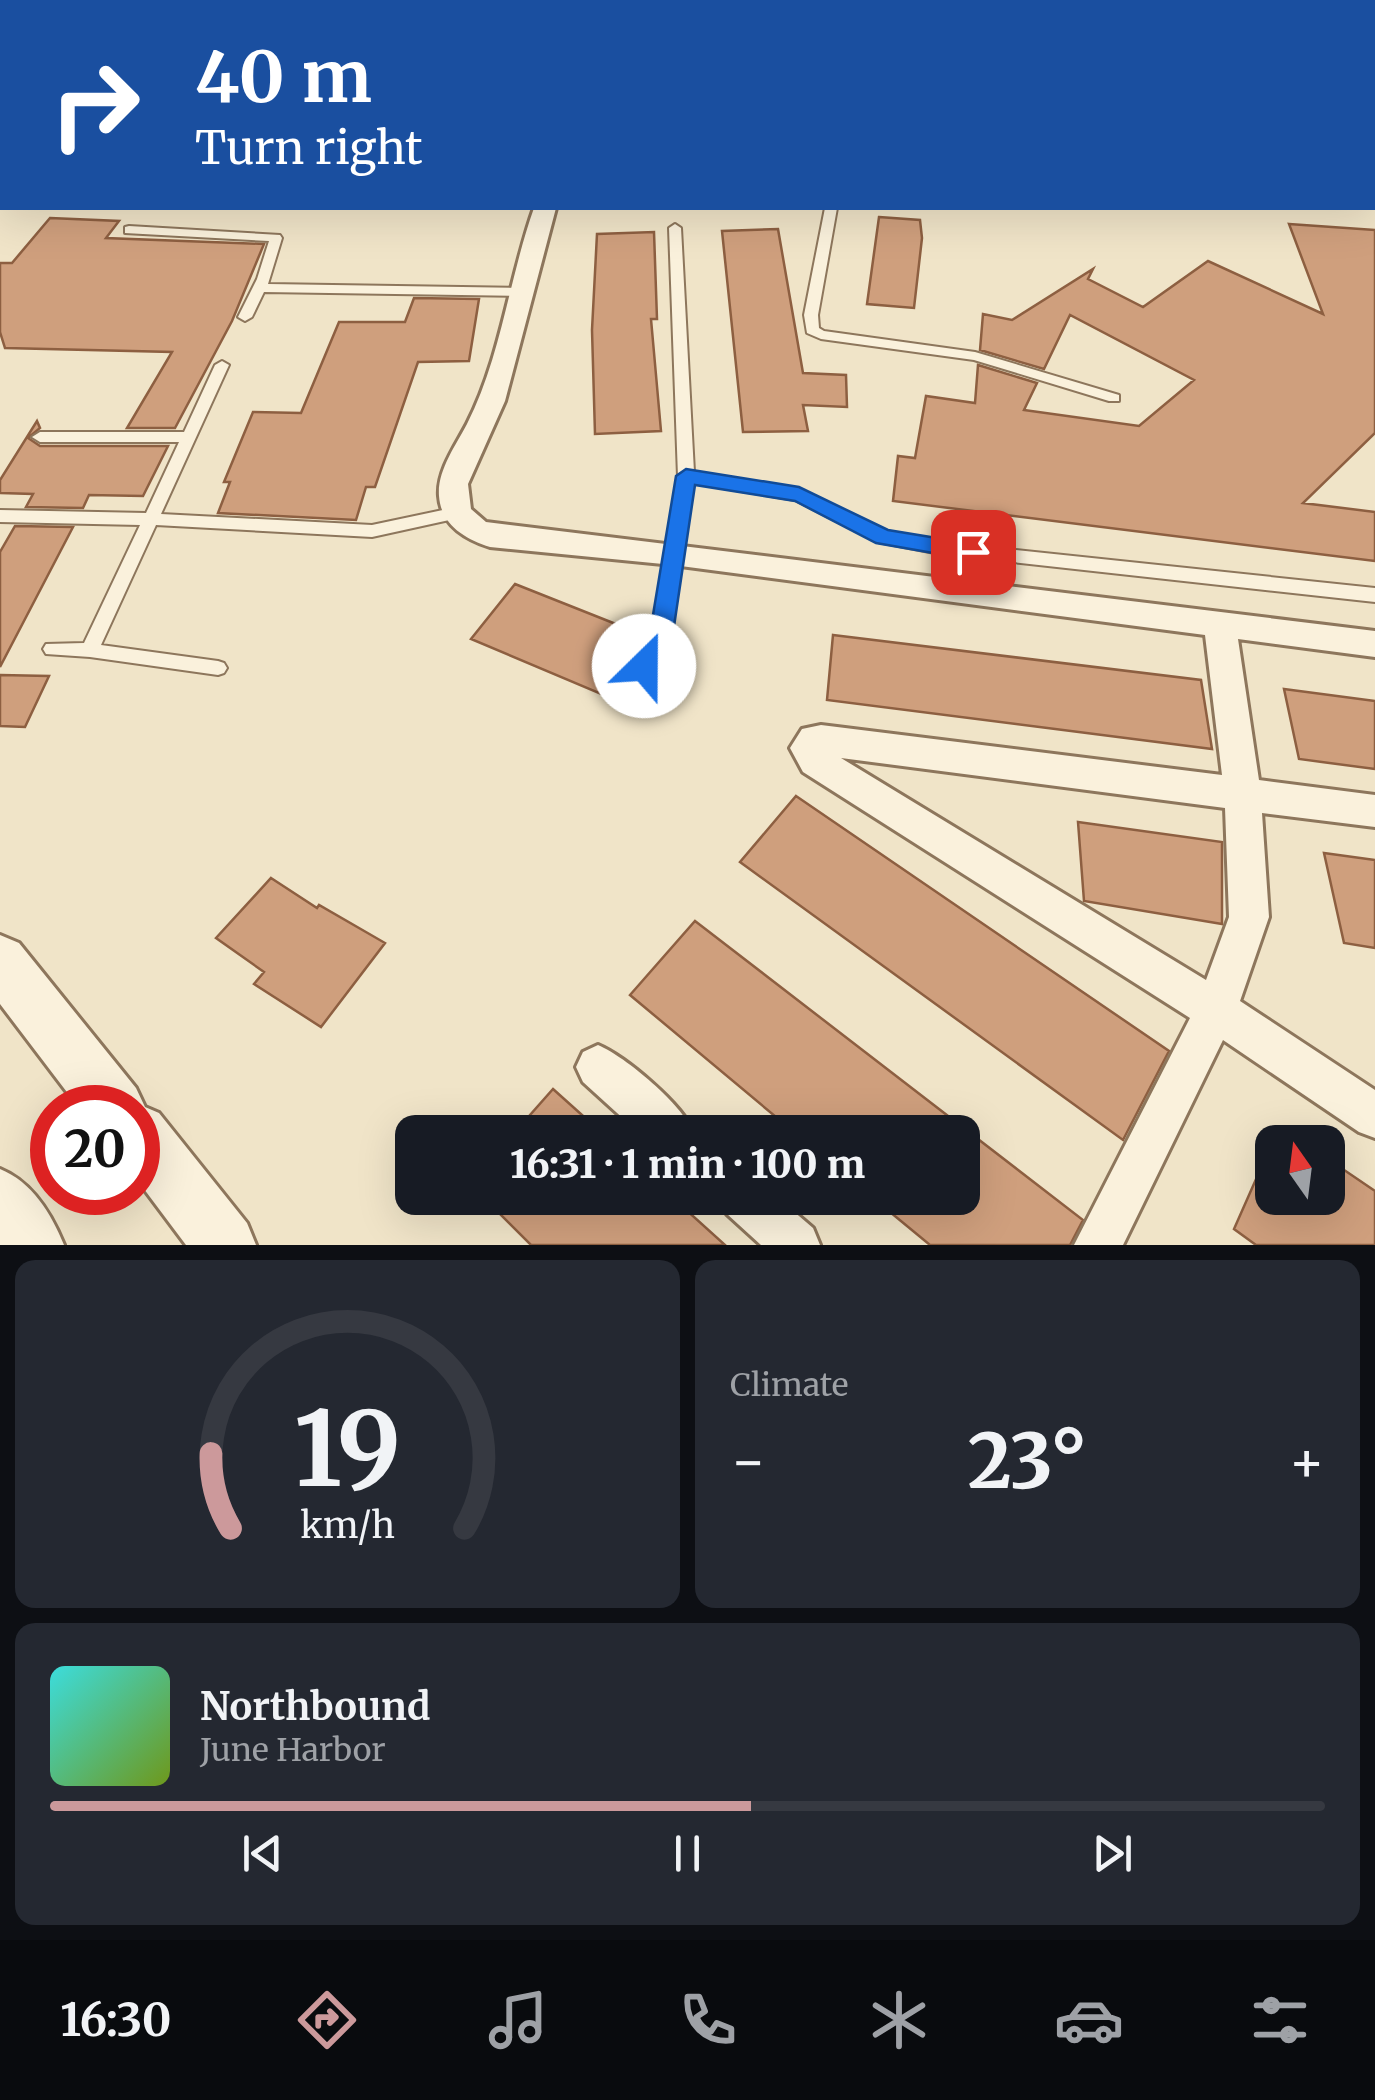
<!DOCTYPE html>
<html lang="en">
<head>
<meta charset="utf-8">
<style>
	:root { --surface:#171b24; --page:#242831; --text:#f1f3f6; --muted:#9ea1a6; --line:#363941; --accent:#cc999b }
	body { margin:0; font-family:Merriweather,serif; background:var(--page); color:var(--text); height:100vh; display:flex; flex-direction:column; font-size:38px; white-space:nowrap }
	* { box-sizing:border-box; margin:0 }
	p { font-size:32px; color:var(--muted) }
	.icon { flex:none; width:55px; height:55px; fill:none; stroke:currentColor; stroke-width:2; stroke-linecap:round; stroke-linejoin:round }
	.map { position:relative; height:1245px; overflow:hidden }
	.sheet { display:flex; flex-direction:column; gap:15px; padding:15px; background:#0d0f14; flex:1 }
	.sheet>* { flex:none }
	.top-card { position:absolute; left:0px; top:0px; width:1375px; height:210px; box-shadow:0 10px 40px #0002; background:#1a4fa0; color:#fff; overflow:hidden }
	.needle { width:65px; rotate:346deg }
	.controls { position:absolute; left:1255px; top:1125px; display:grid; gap:20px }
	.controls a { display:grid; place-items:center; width:90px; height:90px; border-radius:20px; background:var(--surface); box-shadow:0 10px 40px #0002; font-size:50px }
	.speed { position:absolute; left:30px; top:1085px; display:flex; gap:20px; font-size:50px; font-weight:700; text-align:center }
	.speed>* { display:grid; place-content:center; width:130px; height:130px; border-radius:50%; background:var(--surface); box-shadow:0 10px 40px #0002; line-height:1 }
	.speed .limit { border:15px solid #d22; background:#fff; color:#111 }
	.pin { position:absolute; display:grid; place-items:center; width:85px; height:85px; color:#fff; margin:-42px; border-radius:20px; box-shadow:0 5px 15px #0006 }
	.me { position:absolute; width:110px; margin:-55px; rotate:23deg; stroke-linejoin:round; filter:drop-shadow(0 0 8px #0008) }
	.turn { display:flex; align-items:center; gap:35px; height:210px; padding:0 30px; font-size:45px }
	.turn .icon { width:130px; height:130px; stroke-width:2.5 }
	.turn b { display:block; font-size:70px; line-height:85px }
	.big { font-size:75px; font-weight:800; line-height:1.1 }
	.sheet .tile { flex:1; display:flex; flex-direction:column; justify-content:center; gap:15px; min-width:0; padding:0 35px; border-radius:20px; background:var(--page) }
	.sheet .dial { align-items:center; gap:0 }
	.dial svg { height:260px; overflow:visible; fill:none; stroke:var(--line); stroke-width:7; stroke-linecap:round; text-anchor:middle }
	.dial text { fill:var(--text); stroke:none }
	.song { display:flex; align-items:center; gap:30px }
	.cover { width:120px; height:120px; border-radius:15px; background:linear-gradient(135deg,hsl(180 70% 55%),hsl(80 70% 35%)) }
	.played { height:10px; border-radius:5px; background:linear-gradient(90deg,var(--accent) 55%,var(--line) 55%) }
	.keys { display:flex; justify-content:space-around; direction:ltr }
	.heat { display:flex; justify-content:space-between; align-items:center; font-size:55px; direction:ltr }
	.sheet .tiles { flex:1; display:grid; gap:15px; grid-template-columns:1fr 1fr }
	.tile:last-child { grid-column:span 2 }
	.trip { position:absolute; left:395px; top:1115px; width:585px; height:100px; border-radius:20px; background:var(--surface); box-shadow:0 10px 40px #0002; font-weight:800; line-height:100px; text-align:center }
	.tab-bar { display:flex; height:160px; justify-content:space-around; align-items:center; background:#090b0e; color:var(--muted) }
	.tab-bar .icon { width:70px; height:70px }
	.tab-bar .active { color:var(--accent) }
	.tab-bar b { font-size:45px; color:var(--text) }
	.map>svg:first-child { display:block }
	.building { fill:#cf9f7d; stroke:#8d5f41; stroke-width:2.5 }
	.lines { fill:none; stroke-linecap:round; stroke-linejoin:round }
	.service-casing { stroke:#8d765c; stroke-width:4 }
	.minor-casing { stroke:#8d765c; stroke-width:6 }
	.tertiary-casing { stroke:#8d765c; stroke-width:6 }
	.service { fill:#faf1dc; fill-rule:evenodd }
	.minor { fill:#faf1dc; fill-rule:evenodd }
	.tertiary { fill:#faf1dc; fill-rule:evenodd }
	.route { fill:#1a73e8; stroke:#114b97; stroke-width:2.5 }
</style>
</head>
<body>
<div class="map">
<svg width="1375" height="1245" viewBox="0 0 1375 1245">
	<rect width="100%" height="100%" fill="#f0e4c8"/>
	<path class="building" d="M879,217l41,3 2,18 -8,70 -47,-4z
		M50,218l69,3 -13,17 158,6 -32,77 -57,107h-48l45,-76 -167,-4 -5,-16v-69h12z
		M1289,224l86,6v203l-72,70 72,9v49l-482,-60 5,-45 17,2 11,-62 49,7 3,-38 59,18 -13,27 115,16 55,-46 -124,-65 -26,54 -64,-19 3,-36 29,6 81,-51 -5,10 55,28 65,-46 115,53z
		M778,229l25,144 43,2 1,32 -44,-2 5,26 -65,1 -21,-201z
		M654,232l3,87h-6l10,112 -66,3 -3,-104 5,-96z
		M414,298l65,1 -10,62 -51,1 -43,125h-9l-10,33 -138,-7 12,-31h-6l29,-70 48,1 38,-91h66z
		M37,421l3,7 -12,10 12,8h128l-25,50 -54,-1 -6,13 -57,-1 7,-13 -33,-1v-13z
		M15,526l58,1 -73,140v-115z
		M515,584l131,52 -33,63 -142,-60z
		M833,635l368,45 11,69 -385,-49z
		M0,675l49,1 -24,51 -25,-1z
		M1284,689l91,12v68l-76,-10z
		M796,796l373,255 -46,89 -383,-278z
		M1078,822l144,20v82l-138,-23z
		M1324,853l51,7v88l-31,-5z
		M271,878l46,30 2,-3 66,38 -64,84 -67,-43 10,-12 -48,-34z
		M695,921l388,299 -13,25h-140l-57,-47h89v-66h-168l-164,-137z
		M553,1089l48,43h-86z
		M1272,1143v55h56v-39l47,32v54h-119l-22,-16z
		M484,1198h189l52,47h-194z"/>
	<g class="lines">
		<defs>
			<path id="service" d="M0,30h2v6h-2z
				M0,83h2v6h-2z
				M825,208h12l-19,107 1,13 5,3 151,21 144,43v6h-10l-135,-41 -153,-21 -14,-6 -3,-18z
				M675,224l6,4 13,244 105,17 89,44 52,9 435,46v14l-435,-48 -62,-12 -83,-42 -102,-17 -23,150 -37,71 -7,3 -7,-3 -2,-5 35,-66 26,-157 -9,-248z
				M129,226l151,9 2,3 -14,46 250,4 7,4 -7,4 -254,-4 -12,25 -7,4 -7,-4 19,-38 12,-38 -144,-8v-6z
				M222,361l7,4 -68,149 211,11 85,-18 8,6 -2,4 -91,20 -216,-12 -55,120 117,16 6,2 3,5 -3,5 -6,2 -128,-18 -44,-3 -3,-5 3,-5 38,-1 56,-118 -140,-3v-12l146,3 33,-71h-139l-8,-5 8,-5h144l31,-67z"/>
			<path id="minor" d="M868,0h18v2h-17z
				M1372,79l3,1v15l-3,-1z
				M0,184l2,1v13h-2z
				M1372,190h3v14h-3z
				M534,208h22l-51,193 -37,83 3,25 15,13 889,109v26l-137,-18 21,141 116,15v32l-113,-14 7,104 -29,84 135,89v48l-16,-6 -136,-92 -100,205h-49l116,-227 -387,-246 -13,-24 12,-19 19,-4 401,50 -17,-140 -532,-70 -183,-18c-25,-8 -49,-22 -51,-51 -2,-25 17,-51 28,-72 34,-66 42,-146 67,-216zM841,758l384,50 4,109 -23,63z
				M598,1045c28,12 85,60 95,87h-55l-55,-50 -7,-15 7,-15z
				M720,1198h58l35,30 7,17h-59l-34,-31z"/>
			<path id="tertiary" d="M0,935l19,8 117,145 9,19 14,6 88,110 9,22h-70l-48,-64v-73h-59l-79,-104z
				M0,1169c32,13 51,44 64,76h-64z"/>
		</defs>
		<use href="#service" class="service-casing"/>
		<use href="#minor" class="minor-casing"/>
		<use href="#tertiary" class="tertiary-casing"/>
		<use href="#service" class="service"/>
		<use href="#minor" class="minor"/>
		<use href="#tertiary" class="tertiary"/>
	</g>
	<path class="route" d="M686,469l113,18 89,43 85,14 11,8 -11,8 -97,-17 -81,-42 -100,-16 -22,148 -21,40h-17l-3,-7 18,-33 26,-157z"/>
</svg>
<div class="controls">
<a><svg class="needle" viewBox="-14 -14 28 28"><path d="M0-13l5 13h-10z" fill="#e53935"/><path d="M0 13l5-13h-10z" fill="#9ea1a6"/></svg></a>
</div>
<div class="speed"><div class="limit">20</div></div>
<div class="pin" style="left:973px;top:552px;background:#d93025"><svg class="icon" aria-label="arrive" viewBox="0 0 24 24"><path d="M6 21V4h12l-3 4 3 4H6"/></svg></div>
<svg class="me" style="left:644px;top:666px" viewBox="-20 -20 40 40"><circle r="19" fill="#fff"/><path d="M0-13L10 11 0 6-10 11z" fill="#1a73e8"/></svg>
<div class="trip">16:31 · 1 min · 100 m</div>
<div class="top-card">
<div class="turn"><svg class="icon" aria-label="right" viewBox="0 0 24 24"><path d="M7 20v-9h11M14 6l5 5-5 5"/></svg><div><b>40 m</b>Turn right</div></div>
</div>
</div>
<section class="sheet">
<div class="tiles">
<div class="tile dial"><svg viewBox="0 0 100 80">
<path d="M14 69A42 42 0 1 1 86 69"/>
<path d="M14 69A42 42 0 0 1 8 46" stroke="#cc999b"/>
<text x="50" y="56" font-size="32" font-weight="700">19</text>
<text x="50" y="72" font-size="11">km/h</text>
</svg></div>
<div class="tile"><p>Climate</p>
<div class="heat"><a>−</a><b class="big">23°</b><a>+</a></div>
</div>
<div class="tile">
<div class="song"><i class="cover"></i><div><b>Northbound</b><p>June Harbor</p></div></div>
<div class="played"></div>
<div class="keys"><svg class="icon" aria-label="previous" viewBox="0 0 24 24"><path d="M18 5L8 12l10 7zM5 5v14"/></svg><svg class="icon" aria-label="pause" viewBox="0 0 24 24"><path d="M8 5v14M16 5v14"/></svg><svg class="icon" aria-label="next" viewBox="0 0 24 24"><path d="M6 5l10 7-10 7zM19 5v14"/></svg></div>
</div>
</div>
</section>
<nav class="tab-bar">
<b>16:30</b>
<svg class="icon active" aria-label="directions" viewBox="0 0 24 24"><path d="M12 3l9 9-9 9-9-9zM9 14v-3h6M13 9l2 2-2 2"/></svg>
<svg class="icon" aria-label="music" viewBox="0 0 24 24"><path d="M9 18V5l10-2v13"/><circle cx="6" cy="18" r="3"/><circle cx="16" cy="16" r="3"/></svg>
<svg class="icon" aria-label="phone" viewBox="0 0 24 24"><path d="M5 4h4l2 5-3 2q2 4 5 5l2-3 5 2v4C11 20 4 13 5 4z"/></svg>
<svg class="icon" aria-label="climate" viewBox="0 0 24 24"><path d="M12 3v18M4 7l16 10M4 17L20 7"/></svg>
<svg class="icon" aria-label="car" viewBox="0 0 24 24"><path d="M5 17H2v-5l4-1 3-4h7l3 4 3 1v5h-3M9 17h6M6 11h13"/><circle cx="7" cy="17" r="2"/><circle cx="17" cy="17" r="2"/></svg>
<svg class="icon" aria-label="filters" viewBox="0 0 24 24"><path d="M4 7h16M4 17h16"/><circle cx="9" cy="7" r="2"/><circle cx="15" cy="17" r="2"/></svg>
</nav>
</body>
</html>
